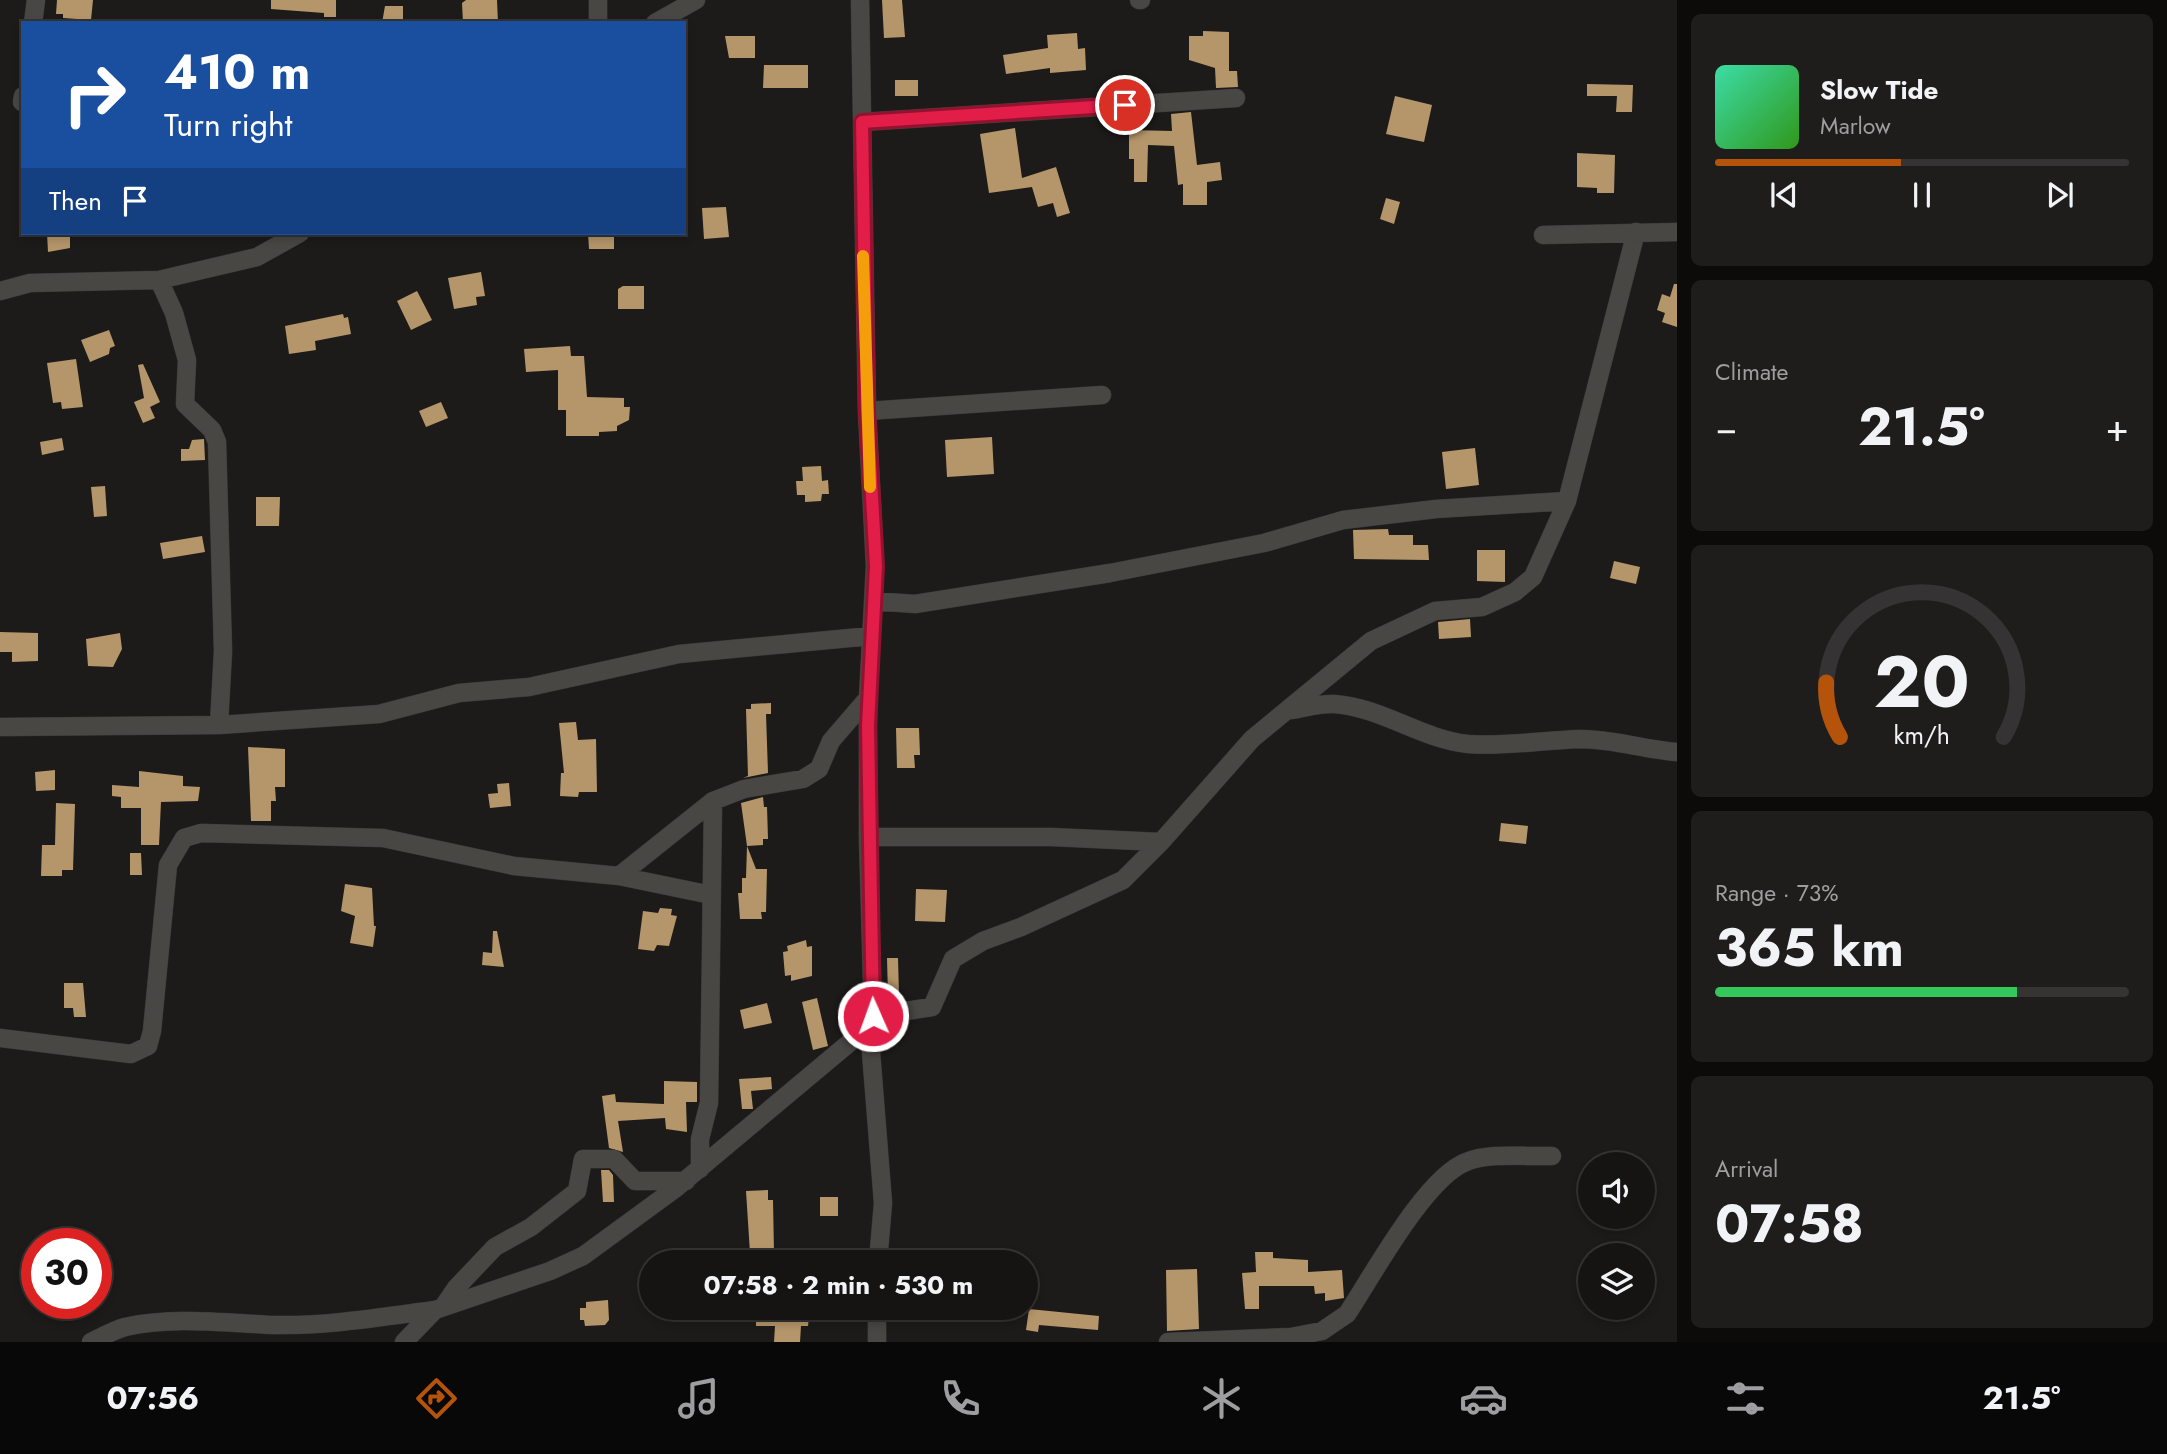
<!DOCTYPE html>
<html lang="en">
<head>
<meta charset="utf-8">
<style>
	:root { --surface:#161413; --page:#1f1d1c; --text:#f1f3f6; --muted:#9e9ea0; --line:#353333; --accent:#b45309 }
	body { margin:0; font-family:Jost,sans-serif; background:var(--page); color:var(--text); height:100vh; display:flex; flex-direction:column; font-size:26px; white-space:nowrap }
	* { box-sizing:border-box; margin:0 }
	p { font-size:23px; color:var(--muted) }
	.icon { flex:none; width:38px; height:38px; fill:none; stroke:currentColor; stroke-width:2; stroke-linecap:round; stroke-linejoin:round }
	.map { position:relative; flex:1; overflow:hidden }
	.panel { display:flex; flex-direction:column; gap:14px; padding:14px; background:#0c0b0a; width:490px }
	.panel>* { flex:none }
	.guide { position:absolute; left:21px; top:21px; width:665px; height:214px; border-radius:0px; box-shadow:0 4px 10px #0003,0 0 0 2px var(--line); background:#1a4fa0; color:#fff; overflow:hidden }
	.fabs { position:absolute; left:1578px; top:1152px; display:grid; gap:14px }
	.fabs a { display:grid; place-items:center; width:77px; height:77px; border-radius:50%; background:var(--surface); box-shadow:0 4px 10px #0003,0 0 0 2px var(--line); font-size:35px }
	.speed { position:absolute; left:21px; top:1228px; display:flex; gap:14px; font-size:35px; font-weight:700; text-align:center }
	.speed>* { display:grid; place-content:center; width:91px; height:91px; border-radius:50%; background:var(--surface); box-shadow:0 4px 10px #0003,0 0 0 2px var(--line); line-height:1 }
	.speed .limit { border:10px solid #d22; background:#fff; color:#111 }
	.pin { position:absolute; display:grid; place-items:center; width:60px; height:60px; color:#fff; margin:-30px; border:4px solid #fff; border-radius:50%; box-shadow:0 2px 7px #0007 }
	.me { position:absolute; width:77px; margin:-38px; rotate:358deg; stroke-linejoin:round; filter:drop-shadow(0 0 5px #0008) }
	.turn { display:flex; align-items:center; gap:24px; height:147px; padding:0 28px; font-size:32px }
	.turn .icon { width:91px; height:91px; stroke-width:2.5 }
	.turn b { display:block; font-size:49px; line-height:60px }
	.then { display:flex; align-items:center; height:66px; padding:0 28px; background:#0003; gap:14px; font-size:26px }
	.big { font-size:52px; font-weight:700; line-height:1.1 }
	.panel .tile { flex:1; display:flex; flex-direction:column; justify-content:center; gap:10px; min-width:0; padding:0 24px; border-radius:10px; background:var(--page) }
	.panel .dial { align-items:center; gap:0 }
	.dial svg { height:182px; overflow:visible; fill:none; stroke:var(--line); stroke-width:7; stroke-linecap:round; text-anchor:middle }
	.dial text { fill:var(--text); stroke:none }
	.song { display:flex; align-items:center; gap:21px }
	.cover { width:84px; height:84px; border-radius:10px; background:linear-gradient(135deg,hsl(160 70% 55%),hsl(110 70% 35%)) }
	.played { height:7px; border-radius:4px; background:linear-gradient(90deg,var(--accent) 45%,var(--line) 45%) }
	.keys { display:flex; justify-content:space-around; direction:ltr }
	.heat { display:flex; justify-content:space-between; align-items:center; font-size:38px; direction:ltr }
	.charge { height:10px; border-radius:5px; background:linear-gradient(90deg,#34c759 73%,var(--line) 0) }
	.trip { position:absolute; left:639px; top:1250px; width:399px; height:70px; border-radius:35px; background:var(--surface); box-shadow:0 4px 10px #0003,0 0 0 2px var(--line); font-weight:700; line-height:70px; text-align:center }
	.dock { display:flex; height:112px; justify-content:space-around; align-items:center; background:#090808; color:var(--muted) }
	.dock .icon { width:49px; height:49px }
	.dock .active { color:var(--accent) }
	.dock b { font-size:32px; color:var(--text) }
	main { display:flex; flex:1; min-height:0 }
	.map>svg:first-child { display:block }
	.building { fill:#b5966a }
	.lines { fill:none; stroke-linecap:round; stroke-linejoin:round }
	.minor-casing { stroke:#393837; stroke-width:19 }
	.minor { stroke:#494744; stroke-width:18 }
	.route-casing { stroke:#92132f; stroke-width:18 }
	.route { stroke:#e11d48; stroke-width:12 }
	.slow { stroke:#f59e0b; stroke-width:12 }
</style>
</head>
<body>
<main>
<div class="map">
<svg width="1677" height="1342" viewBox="0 0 1677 1342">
	<rect width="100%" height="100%" fill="#1d1b19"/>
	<path class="building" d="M57,0h36l-2,20 -28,-2v-4h-7z
		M271,0h65v17h-12v-4l-53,-4z
		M466,0h31l1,23h-35l-1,-20z
		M882,0h20l3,37 -21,1z
		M385,6h18v17h-21z
		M1203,31l26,1v39h8l1,16 -22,1 -1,-20 -26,-8v-24h14z
		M1077,33l1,16 7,-1 1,22 -36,3v-5l-44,6 -3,-19 45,-7 -1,-13z
		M725,36h30v22h-26z
		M764,65h44v23h-45z
		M895,80h23v16h-23z
		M1587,84l46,1 -1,27h-16l1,-16h-30z
		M1395,96l37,9 -8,37 -38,-8z
		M1191,112l6,53 23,-3 2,18 -15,2v23h-24v-21l-5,1 -4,-39 -26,-1 -1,37h-13v-23h-5v-29l43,1 -1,-17z
		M1015,128l7,50 34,-11 14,46 -13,4 -4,-14 -15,4 -6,-20 -43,6 -9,-59z
		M1577,153l38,2 -1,38h-17v-5l-20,-1z
		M1386,198l14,4 -6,22 -14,-5z
		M726,207l3,30 -25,2 -2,-31z
		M47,233h23v15l-22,4z
		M588,233h26v16h-25z
		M481,272l4,24 -9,1 1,8 -23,4 -6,-31z
		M1674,284h3v43l-15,-5 3,-9 -8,-3 5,-16 8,3z
		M623,286h21v23h-26v-20z
		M417,291l15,29 -21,10 -14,-29z
		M343,314l1,4 4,-1 3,17 -36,7 1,9 -27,4 -4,-28z
		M109,330l6,16 -5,2 -1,6 -19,8 -9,-22z
		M570,346l1,10h13l3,41 37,1v9h6l-1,13 -12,6v5l-18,1v4h-33v-26h-8v-40l-32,2 -2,-23z
		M76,359l7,48 -21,2 -1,-7 -8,1 -6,-40z
		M143,364l17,38 -10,5 5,11 -12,5 -9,-21 10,-4 -6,-33z
		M441,402l7,16 -22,9 -7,-16z
		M992,437l2,37 -47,3 -2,-37z
		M62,438l2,12 -22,5 -2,-13z
		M204,439l1,21 -24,1v-12h8l3,-9z
		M1475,448l4,37 -33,4 -4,-37z
		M821,466l1,15 6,-1 1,14h-7l-1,7 -16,1v-7h-8l-1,-14h7l-1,-14z
		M105,486l2,30 -13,1 -3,-30z
		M256,497h24l-1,29h-23z
		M1388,529l1,6h24v10h15l1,15 -75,-1 -1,-29z
		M202,536l3,16 -42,7 -3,-16z
		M1477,550h28v32l-28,-1z
		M1614,561l26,6 -4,17 -26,-6z
		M1470,619l1,18 -32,2 -1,-17z
		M0,632l38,1v28l-26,1v-10h-12z
		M120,633l2,16 -9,18 -25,-1 -2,-27z
		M771,703v11h-5l2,59 -25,5 5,-2 -2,-67h5v-5z
		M576,722l2,18 18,-1 1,53h-18l-1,5 -18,-1 1,-23h3l-5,-50z
		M896,728h23l1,27h-6l1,13h-18z
		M248,747l37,2v38h-10l1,14h-5v20h-20z
		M55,770v20l-19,1 -1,-19z
		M139,771l44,5v10l17,1 -2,14 -37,1 -2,43h-18v-37h-20v-11l-9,-1v-11l27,2z
		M509,783l2,23 -21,2 -2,-14 10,-1 -1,-9z
		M763,797l1,10h3l1,32h-5v6l-16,1 9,23h11l-1,43h-5l1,7h-22l-2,-26h4v-15h4l1,-32 -6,-43z
		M56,803l19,1 -2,66h-11v6h-21l1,-31h13z
		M1501,823l27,3 -2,18 -27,-3z
		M130,853h11l1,22h-12z
		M345,884l27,4 2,38h2l-3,21 -23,-4 5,-27 -14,-5z
		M916,889l31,1 -2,32 -30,-1z
		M660,908l12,1 -1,6 6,1 -8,30 -12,-1 -3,6 -16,-2 5,-38 15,2z
		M493,931h4l7,36 -22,-2 1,-13 9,1z
		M806,940l1,7 5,-1v30l-21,5v-6l-6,1 -2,-24 5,-1 -1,-5z
		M887,958h11l1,37 -11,1z
		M64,983h19l3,34h-12l-1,-9h-9z
		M817,998l11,48 -15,4 -11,-48z
		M767,1003l5,20 -28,6 -4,-19z
		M771,1077l1,12 -21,2 2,18h-11l-3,-30z
		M664,1081l33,1v20h-11l1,30 -21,-3 -1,-11 -47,3 5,31 -14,-4 -7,-52 13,-2 1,8 48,2z
		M601,1170h8l4,5 1,27h-11z
		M768,1190v10h5l1,53h-24l-4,-62z
		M820,1197h18v19h-18z
		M1255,1252h18v6l35,2v12l34,-2 2,28 -19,3v-8l-10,1 -1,-8h-55v23h-14l-3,-36 14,-1z
		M1197,1269l2,60 -32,2 -1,-61z
		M608,1300l1,20 -4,5 -20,1 -1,-6h-4v-12h6v-6z
		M756,1307h54l-2,19h-7l-1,16h-26l1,-16h-19z
		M1029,1309l70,7 -1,14 -59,-5 -1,7 -12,-2z"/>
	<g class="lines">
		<defs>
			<path id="minor" d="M598,0v23
				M860,0l7,411 8,155 -7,132v139l5,179 -2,36 12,151 -5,59
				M1139,0h2
				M33,23l3,-23
				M655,23l41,-23
				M22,102l1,-6
				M862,122l374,-24
				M1543,235l134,-3
				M0,291l30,-8 129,-3 98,-23 43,-24
				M867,411l235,-16
				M873,601l42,3 195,-31 154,-30 79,-23 93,-11 131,-8
				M1291,710c14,-2 29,-7 43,-6 47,3 87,35 134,40 38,3 75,-4 113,-5 33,0 64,11 96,13
				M219,725l160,-11 80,-21 70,-6 150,-33 192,-18
				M0,727l219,-2 4,-74 -6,-209 -5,-12 -27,-26 2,-44 -13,-47 -15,-33
				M868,837h183l110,5
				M619,876l94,-75 31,-12 59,-10 16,-10 12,-28 37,-43
				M873,1016l59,-9 21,-48 30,-18 38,-14 102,-47 38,-38 91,-103 119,-98 64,-30 47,-4 33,-15 18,-15 34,-76 69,-269
				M0,1038l131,16 17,-8 4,-15 16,-166 16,-27 17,-5 182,5 131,28 105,10 92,19
				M700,1169v-30l9,-36 4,-302
				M443,1307l13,-19 39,-41 36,-20 46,-36 6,-32h31l21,22h51
				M877,1307v35
				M91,1342c11,-5 23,-12 34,-15 49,-11 100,-4 150,-2 53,1 107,-8 160,-15
				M404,1342l31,-32 115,-39 33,-15 93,-68 197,-165
				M1168,1342l123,-5 31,-6 25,-17c26,-39 78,-136 119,-152 24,-10 59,-5 86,-6"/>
		</defs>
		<use href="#minor" class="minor-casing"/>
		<use href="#minor" class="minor"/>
	</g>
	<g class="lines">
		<defs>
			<path id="route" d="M873,1016l-5,-290 8,-160 -9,-155 -5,-289 263,-17"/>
		</defs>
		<use href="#route" class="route-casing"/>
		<use href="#route" class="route"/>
		<path class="slow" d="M863,256l7,231"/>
	</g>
</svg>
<div class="fabs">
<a><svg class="icon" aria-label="sound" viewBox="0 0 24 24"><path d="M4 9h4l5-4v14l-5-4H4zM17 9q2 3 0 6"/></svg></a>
<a><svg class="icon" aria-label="layers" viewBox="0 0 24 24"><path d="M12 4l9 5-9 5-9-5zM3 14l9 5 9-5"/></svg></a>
</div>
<div class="speed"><div class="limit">30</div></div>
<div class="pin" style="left:1125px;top:105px;background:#d93025"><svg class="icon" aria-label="arrive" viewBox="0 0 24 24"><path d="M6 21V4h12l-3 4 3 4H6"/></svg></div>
<svg class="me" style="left:873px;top:1016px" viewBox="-20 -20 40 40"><circle r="17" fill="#e11d48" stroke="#fff" stroke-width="3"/><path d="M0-11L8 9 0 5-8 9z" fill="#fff"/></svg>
<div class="trip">07:58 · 2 min · 530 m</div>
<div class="guide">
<div class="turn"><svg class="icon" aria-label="right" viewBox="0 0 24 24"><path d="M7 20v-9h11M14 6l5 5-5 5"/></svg><div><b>410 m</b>Turn right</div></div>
<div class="then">Then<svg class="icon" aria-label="arrive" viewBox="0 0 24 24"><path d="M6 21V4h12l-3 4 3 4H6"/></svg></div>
</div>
</div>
<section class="panel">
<div class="tile">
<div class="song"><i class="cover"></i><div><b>Slow Tide</b><p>Marlow</p></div></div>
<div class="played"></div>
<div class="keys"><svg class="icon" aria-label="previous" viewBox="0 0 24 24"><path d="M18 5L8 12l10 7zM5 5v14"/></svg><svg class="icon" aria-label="pause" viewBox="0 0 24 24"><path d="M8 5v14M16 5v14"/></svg><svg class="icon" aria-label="next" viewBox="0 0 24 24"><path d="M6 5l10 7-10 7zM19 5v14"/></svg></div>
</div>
<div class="tile"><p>Climate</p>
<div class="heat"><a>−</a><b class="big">21.5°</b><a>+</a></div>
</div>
<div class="tile dial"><svg viewBox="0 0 100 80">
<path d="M14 69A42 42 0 1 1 86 69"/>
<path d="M14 69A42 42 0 0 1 8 45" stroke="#b45309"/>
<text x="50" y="56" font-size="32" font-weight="700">20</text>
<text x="50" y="72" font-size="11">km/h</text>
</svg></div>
<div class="tile"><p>Range · 73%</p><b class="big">365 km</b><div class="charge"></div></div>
<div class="tile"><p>Arrival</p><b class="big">07:58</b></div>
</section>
</main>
<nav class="dock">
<b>07:56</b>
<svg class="icon active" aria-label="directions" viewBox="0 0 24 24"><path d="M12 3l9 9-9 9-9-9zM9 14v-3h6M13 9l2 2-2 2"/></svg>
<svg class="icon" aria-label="music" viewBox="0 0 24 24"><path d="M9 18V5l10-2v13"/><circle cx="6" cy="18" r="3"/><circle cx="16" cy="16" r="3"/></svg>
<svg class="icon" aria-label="phone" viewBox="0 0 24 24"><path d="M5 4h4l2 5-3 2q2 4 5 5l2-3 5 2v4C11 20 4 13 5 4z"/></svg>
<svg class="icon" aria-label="climate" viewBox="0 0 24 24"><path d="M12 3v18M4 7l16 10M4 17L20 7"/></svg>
<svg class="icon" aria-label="car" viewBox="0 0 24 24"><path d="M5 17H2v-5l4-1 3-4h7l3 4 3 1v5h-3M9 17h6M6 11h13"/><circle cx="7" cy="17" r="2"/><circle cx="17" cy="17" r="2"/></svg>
<svg class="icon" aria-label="filters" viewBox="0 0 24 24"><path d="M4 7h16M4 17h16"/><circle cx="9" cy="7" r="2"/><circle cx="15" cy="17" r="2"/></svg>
<b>21.5°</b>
</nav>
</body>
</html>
